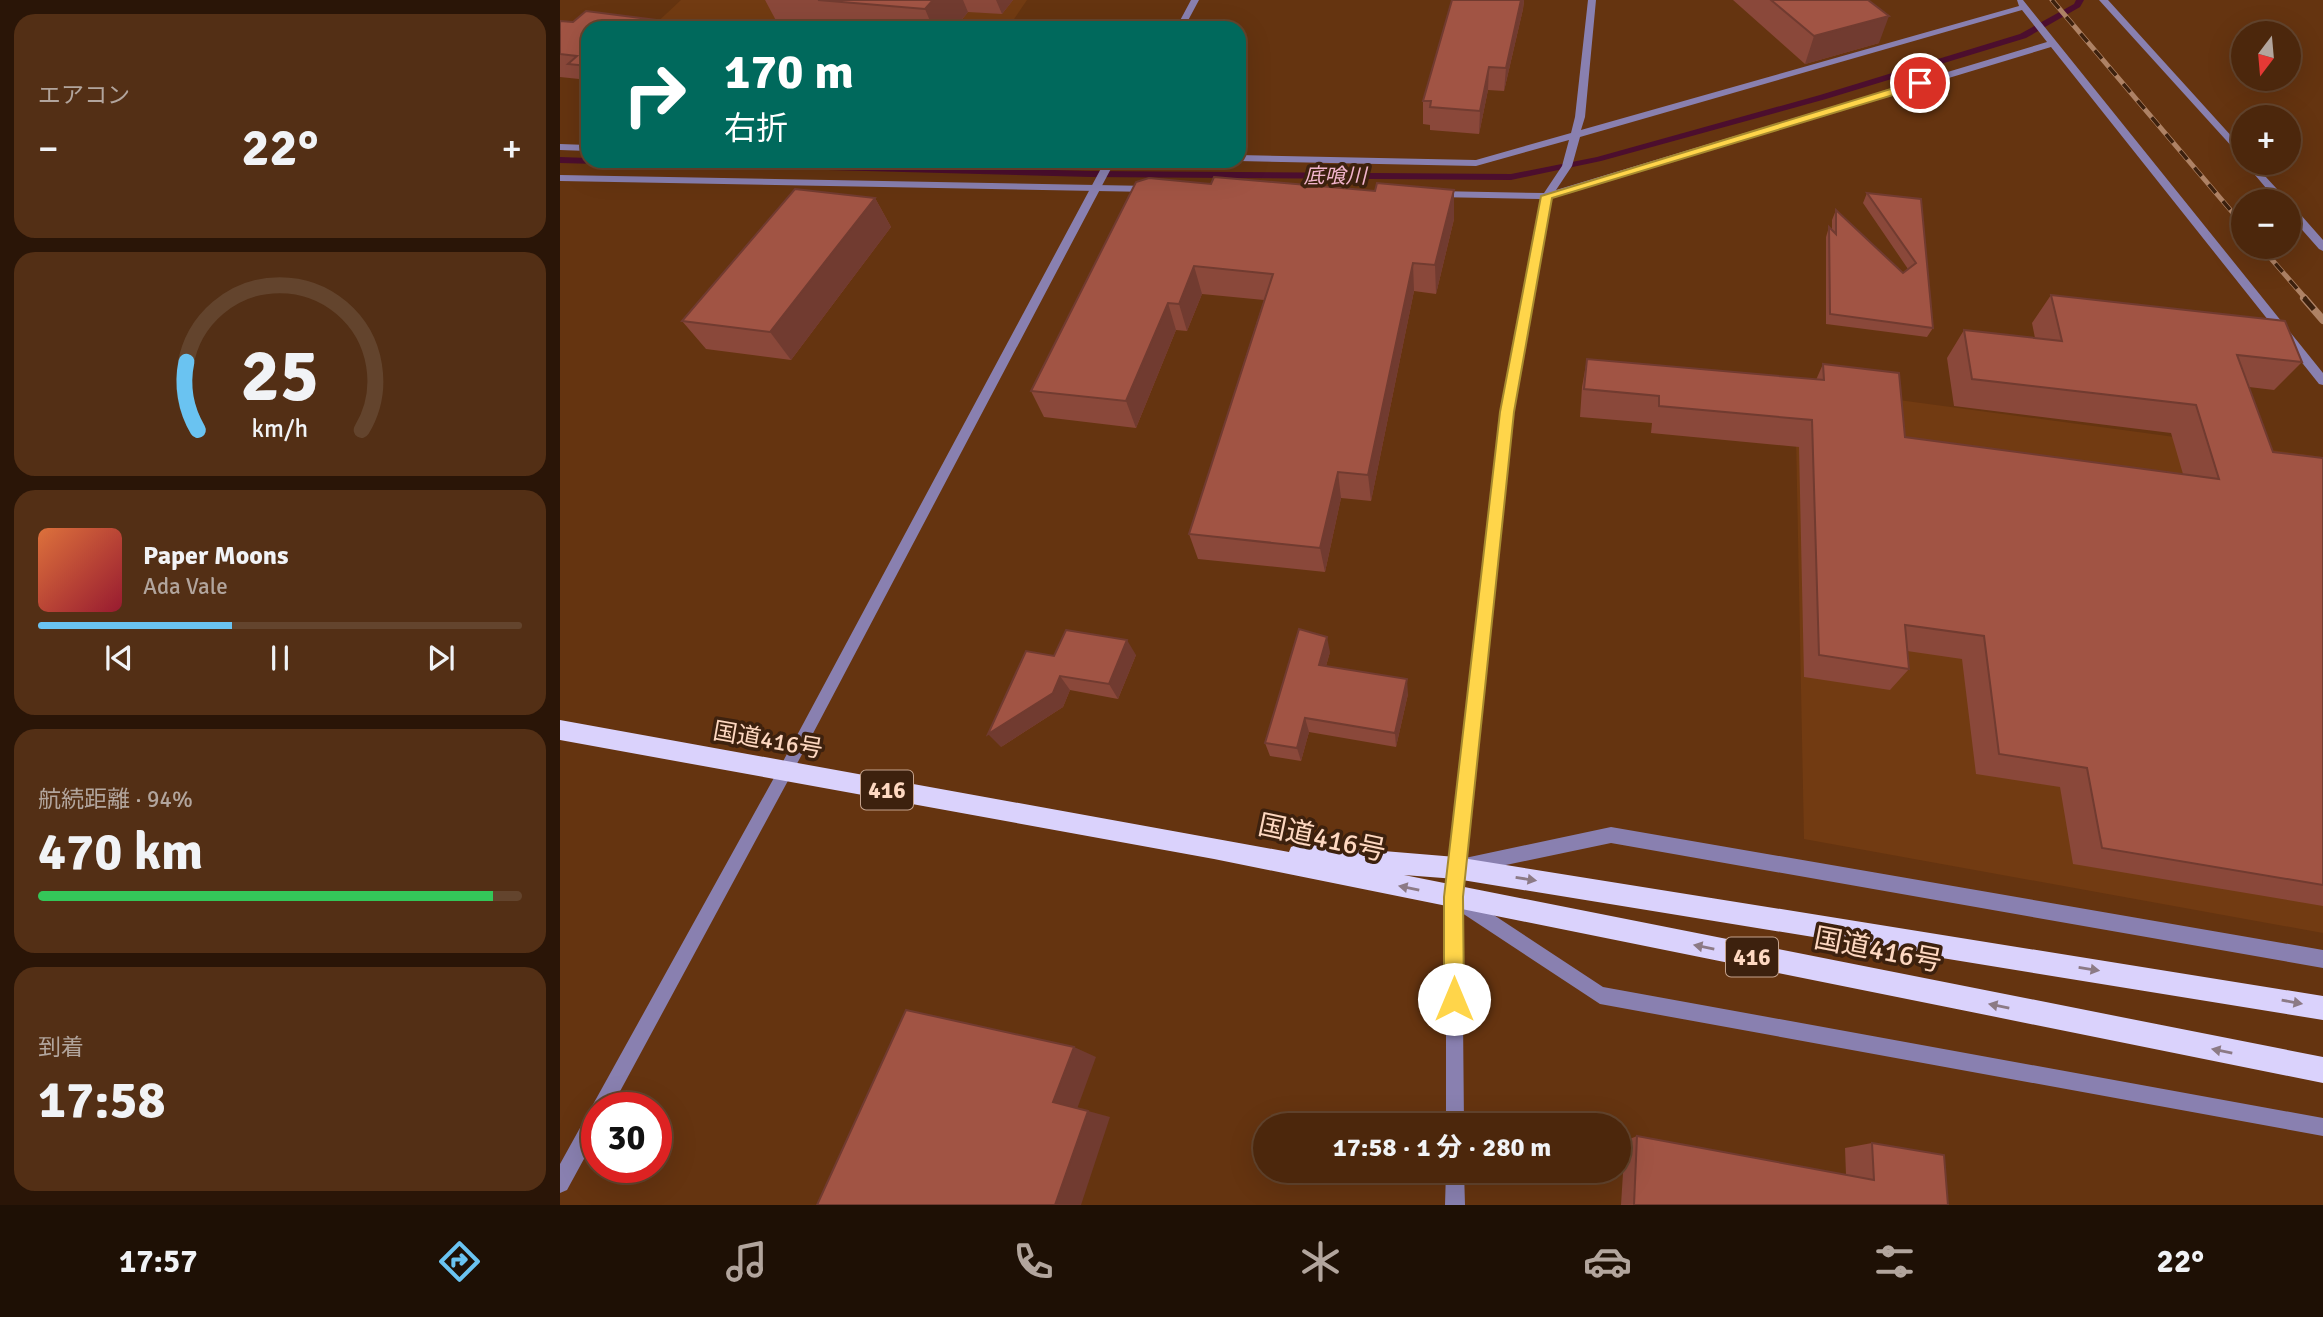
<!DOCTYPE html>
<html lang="ja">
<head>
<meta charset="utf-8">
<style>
	:root { --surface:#4c270c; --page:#532f15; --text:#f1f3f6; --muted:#b2a59d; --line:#63442d; --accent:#6ac3f1 }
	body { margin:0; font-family:Signika,"Noto Sans JP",sans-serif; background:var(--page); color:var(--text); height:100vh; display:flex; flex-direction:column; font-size:26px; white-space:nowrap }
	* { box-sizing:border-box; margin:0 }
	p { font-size:23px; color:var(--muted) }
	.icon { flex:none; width:38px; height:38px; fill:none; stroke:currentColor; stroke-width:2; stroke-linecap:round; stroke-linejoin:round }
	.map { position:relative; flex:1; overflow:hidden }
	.details { display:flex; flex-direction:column; gap:14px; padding:14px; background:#2a1507; width:560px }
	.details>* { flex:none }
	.top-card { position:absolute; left:21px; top:21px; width:665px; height:147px; border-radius:21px; box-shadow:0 7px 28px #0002,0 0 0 2px var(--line); background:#00695c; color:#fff; overflow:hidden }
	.needle { width:46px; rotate:196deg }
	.fabs { position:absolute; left:1671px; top:21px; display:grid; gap:14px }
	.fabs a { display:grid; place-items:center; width:70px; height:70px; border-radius:50%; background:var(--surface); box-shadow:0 7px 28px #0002,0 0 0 2px var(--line); font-size:35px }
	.speed { position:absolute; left:21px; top:1092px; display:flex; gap:14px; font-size:35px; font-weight:700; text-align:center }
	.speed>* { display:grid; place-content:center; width:91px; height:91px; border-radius:50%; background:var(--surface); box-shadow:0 7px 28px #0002,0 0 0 2px var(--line); line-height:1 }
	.speed .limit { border:10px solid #d22; background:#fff; color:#111 }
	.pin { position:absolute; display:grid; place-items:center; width:60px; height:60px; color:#fff; margin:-30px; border:4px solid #fff; border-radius:50%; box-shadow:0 2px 7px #0007 }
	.me { position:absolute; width:77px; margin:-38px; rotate:0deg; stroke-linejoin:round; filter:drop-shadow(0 0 5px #0008) }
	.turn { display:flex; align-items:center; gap:24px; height:147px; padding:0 28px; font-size:32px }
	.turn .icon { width:91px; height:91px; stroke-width:2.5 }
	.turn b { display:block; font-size:49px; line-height:60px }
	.big { font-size:52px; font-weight:700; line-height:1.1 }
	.details .card { flex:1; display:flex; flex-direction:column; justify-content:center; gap:10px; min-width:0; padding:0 24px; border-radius:21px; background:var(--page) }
	.details .dial { align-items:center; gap:0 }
	.dial svg { height:182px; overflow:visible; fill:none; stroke:var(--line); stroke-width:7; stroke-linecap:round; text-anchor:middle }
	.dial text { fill:var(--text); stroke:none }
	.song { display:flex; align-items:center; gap:21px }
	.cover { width:84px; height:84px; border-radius:10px; background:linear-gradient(135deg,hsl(20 70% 55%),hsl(350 70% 35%)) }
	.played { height:7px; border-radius:4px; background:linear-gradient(90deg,var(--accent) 40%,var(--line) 40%) }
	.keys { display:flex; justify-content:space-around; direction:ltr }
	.heat { display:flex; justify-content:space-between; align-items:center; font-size:38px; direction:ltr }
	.charge { height:10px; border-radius:5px; background:linear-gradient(90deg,#34c759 94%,var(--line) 0) }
	.trip { position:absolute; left:693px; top:1113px; width:378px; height:70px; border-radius:35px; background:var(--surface); box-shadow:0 7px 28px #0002,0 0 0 2px var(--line); font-weight:700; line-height:70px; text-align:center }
	.tab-bar { display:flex; height:112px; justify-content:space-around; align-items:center; background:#1e1005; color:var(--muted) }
	.tab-bar .icon { width:49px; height:49px }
	.tab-bar .current { color:var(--accent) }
	.tab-bar b { font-size:32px; color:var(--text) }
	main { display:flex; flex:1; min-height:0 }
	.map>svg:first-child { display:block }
	.built { fill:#723b12 }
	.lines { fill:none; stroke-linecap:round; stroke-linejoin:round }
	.stream { fill:#4c0e2e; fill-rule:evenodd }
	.minor { fill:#8980b0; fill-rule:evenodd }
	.tertiary { fill:#8980b0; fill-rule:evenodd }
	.trunk { fill:#dad2fc; fill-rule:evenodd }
	.rail-far1-casing { stroke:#ae8265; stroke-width:5 }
	.rail-casing { stroke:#ae8265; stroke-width:8 }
	.rail-far1 { stroke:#3d210e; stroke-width:3.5; stroke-dasharray:11; stroke-linecap:butt }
	.rail { stroke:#3d210e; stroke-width:5; stroke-dasharray:15; stroke-linecap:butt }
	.wall { fill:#8a483a }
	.shaded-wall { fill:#713b30 }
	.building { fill:#a15444; stroke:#713b30; stroke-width:2 }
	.oneway { fill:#8c7a85 }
	.route { fill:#ffd54a; stroke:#a68a30; stroke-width:2 }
	.labels { text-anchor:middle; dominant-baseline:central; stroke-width:7; stroke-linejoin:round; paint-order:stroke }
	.far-water-label { font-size:21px; font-style:italic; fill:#f1b4cc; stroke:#3d210e }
	.shield { fill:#3d210e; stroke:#c4a18b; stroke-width:2 }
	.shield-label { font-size:23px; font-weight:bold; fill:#fed8c1 }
	.street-label { font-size:24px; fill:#fed8c1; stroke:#3d210e }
	.near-street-label { font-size:28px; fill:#fed8c1; stroke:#3d210e }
</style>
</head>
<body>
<main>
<section class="details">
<div class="card"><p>エアコン</p>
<div class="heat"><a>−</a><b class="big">22°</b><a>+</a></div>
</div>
<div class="card dial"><svg viewBox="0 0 100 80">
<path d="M14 69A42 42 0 1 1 86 69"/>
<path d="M14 69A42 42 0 0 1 9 39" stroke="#6ac3f1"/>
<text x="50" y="56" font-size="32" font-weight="700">25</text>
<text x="50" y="72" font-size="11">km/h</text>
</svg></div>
<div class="card">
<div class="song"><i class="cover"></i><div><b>Paper Moons</b><p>Ada Vale</p></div></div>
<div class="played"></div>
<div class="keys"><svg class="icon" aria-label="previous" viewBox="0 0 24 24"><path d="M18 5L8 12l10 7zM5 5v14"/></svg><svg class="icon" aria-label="pause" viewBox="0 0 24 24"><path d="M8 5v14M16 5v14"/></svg><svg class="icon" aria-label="next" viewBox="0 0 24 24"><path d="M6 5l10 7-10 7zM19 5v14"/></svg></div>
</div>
<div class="card"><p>航続距離 · 94%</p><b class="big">470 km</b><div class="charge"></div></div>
<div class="card"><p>到着</p><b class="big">17:58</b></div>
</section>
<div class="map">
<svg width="1763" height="1205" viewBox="0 0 1763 1205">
	<rect width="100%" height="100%" fill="#653410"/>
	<path class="built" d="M121,0h346l-19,28h-357z
		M1235,386l528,71v476l-519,-94z"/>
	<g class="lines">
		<path class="stream" d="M1516,0h8l-4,7 -54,31 -200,61 -225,62 -90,19 -420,-3 -531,-14v-6l28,1v3h112l391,10 420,3 86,-17 223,-62 200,-61 54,-30z"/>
		<path class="minor" d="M1028,0h8l-11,117 -4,13 438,-124 -2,-6h6l300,373v12l-4,-1 -268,-337 -499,151 -39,214 -48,446 146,-31 712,123v18l-712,-125 -143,30 -4,-2 -2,23 141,93 720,131v18l-723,-132 -138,-91 2,212h-18v-228l2,-29 53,-456 40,-213 -105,-2 -5,-3 5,-3 108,2 18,-27 7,-26 -93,26 -237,-5v-6l237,5 95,-27 4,-16zM1462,10l25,32 -491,148 16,-24 8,-29z
			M1539,0h9l136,150v10z
			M0,144l28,1v6l-28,-1z
			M1684,162l9,1 35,38h-11z
			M0,175l590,11 5,3 -5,3 -590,-11z
			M1729,205l4,1 30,34v11l-4,-2 -30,-34z
			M886,1171h18l1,34h-20z"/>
		<path class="tertiary" d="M631,0h8l-15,28h-8z
			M545,161h10l-325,616 -179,331h-14v27l-30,55 -7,3v-29l220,-397z"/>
		<path class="trunk" d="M0,720l729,132 2,-5 8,-3 157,13 867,139v24l-867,-141 -52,-4 919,182v26l-1109,-224 -654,-119z"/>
		<defs>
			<path id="rail-far1" d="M1492,0l192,226
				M1701,247l45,52"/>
			<path id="rail" d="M1744,298l19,22"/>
		</defs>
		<use href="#rail-far1" class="rail-far1-casing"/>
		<use href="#rail" class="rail-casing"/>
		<use href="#rail-far1" class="rail-far1"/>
		<use href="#rail" class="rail"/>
	</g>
	<path class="wall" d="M205,0h248l-11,14 -34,-2 -13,16h-175z
		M892,0h72l-1,9 -19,82 -16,-1 -9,44 -49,-4v-5l-7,-1v-23z
		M1173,0h135l11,43 -74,21z
		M0,21l28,7v61h-2l-7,-10 -19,-2z
		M651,184l164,7 79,28 -18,75 -22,-3 -43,210 -30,-3 -16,74 -127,-13 -9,-25 75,-234 -62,-6 -15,37 -11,-1 -40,98 -92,-11 -13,-26z
		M1307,193l54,6 12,129 -6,9 -101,-13v-87l3,-10 3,3v-10l4,-10 67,63 5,-4 -45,-66z
		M315,198l16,29 -100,133 -85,-11 -24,-28z
		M1491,295l251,67 -28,28 -25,-3 24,65 50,6v448l-250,-42 -13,-77 -84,-13 -14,-115 -55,-8 2,18 -19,21 -86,-13 -5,-230 -148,-14 1,-10 -72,-6 2,-30 5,-28 229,21 7,-16 82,73 278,37 -12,-41 -217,-27 -7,-48 17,-28 71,8 -3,-15z
		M770,652l-4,14 82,28 -12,53 -87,-15 -8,29 -31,-5 -5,-13z
		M576,655l-18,44 -48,-9 -7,17 -62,40 53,-91z
		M1077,1136l209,39 -1,-27 27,-5 76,62h-327l4,-64z"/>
	<path class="shaded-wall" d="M373,0h30l5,12 -13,16h-22l-8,-19z
		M436,0h17l-11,14z
		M961,0h3l-1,9 -19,82 2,-23z
		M1329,16l-10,27 -74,21 9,-28z
		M112,22l5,6h-12z
		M929,67l-1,23 -9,44 1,-23z
		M894,190v29l-18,75 -1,-29z
		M315,198l16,29 -100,133 -21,-28z
		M853,263l1,28 -43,210 -3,-26z
		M634,266l8,28 -15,37 -8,-27z
		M608,303l8,27 -40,98 -10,-27z
		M778,472l3,26 -16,74 -5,-24z
		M767,637l3,15 -8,28 -3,-15z
		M567,640l9,15 -18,44 -9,-15z
		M500,676l10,14 -7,17 -62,40 -13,-13z
		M847,679l1,15 -12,53 -1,-14z
		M745,718l4,14 -8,29 -4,-13z
		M514,1047l22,10 -19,52 -24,-7z
		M528,1111l22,6 -29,88h-26z"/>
	<path class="building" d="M258,0h115l-8,9z
		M892,0h69l-15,68 -17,-1 -9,44 -50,-4 1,-6h-8z
		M1211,0h97l21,16 -75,20z
		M26,11l86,11 -7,6h-77v38l-20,-2 9,-8 -17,-2v-33l13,1z
		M654,177l161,14 2,-8 77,7 -19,75 -22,-2 -45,212 -30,-3 -18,76 -131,-14 84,-260 -79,-8 -15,38 -11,-1 -42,98 -95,-10 105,-209 13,-4 62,6z
		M235,189l80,9 -105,134 -88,-11z
		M1307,193l54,6 12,129 -103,-14 -1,-87 7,7v-24l67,63 13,-10z
		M1491,295l234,26 17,41 -65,-7 36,97 50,6v427l-221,-37 -15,-80 -88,-14 -15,-118 -79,-11 4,44 -90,-14 -7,-235 -153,-14v-10l-75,-7 3,-30 237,21 -1,-16 76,9 6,64 314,42 -23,-74 -224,-26 -8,-49 98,11z
		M739,629l28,8 -8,28 88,14 -12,54 -90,-15 -8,30 -32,-5z
		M506,630l61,10 -18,44 -49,-8 -7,17 -65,41 38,-83 28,5z
		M346,1010l168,37 -21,55 35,9 -33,94h-238z
		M1077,1136l237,44 -2,-37 72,12 4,50h-314z"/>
	<defs><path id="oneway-solid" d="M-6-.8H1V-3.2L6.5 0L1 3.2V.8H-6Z" transform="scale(1.75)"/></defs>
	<g class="oneway">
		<use href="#oneway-solid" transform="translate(966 879) rotate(9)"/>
		<use href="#oneway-solid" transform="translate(849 888) rotate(-168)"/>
		<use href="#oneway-solid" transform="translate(1144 947) rotate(-169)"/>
		<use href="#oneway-solid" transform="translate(1529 969) rotate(9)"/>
		<use href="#oneway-solid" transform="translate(1732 1002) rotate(10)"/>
		<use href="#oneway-solid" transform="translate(1439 1006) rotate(-169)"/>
		<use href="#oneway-solid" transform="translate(1662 1051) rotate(-169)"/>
	</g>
	<path class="route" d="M1360,80l5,3 -2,3 -371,112 -38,214 -51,485 1,102 -3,7 -7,3 -7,-3 -3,-7v-102l56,-485 41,-216z"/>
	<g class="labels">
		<g class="far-water-label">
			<text x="775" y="176">底喰川</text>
		</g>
		<g class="shield">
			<rect x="301" y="770.5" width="52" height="39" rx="5"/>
			<rect x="1166" y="937.5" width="52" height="39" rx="5"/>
		</g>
		<g class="shield-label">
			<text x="327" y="790">416</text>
			<text x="1192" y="957">416</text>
		</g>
		<g class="street-label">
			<text transform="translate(208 740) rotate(10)">国道416号</text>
		</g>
		<g class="near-street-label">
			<text transform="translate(762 838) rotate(12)">国道416号</text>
			<text transform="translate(1318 950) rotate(11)">国道416号</text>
		</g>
	</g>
</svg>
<div class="fabs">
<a><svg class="needle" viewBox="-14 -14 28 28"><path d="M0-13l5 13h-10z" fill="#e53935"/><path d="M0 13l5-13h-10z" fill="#b2a59d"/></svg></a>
<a>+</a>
<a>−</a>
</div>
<div class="speed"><div class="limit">30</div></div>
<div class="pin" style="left:1360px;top:83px;background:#d93025"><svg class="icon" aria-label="arrive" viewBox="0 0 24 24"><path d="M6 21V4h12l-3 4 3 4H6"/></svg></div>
<svg class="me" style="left:894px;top:999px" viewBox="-20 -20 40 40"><circle r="19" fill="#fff"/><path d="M0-13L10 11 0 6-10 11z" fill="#ffd54a"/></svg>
<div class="trip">17:58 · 1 分 · 280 m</div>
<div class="top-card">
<div class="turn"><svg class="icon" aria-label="right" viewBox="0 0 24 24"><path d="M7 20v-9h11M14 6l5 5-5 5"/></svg><div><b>170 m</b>右折</div></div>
</div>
</div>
</main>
<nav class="tab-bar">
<b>17:57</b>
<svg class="icon current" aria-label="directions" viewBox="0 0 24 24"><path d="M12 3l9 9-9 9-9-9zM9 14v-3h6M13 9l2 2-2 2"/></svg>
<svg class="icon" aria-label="music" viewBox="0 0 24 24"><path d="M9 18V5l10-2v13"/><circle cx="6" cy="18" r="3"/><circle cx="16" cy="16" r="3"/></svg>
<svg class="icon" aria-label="phone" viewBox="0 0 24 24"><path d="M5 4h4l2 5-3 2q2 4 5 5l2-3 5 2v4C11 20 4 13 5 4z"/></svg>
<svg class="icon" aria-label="climate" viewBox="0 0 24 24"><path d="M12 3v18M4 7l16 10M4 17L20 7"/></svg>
<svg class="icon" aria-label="car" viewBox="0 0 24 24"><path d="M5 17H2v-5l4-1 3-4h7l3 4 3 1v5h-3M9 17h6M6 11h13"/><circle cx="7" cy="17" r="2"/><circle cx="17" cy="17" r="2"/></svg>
<svg class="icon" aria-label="filters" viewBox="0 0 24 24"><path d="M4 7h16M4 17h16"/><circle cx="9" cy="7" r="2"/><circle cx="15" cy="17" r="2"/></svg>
<b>22°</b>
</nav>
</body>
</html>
